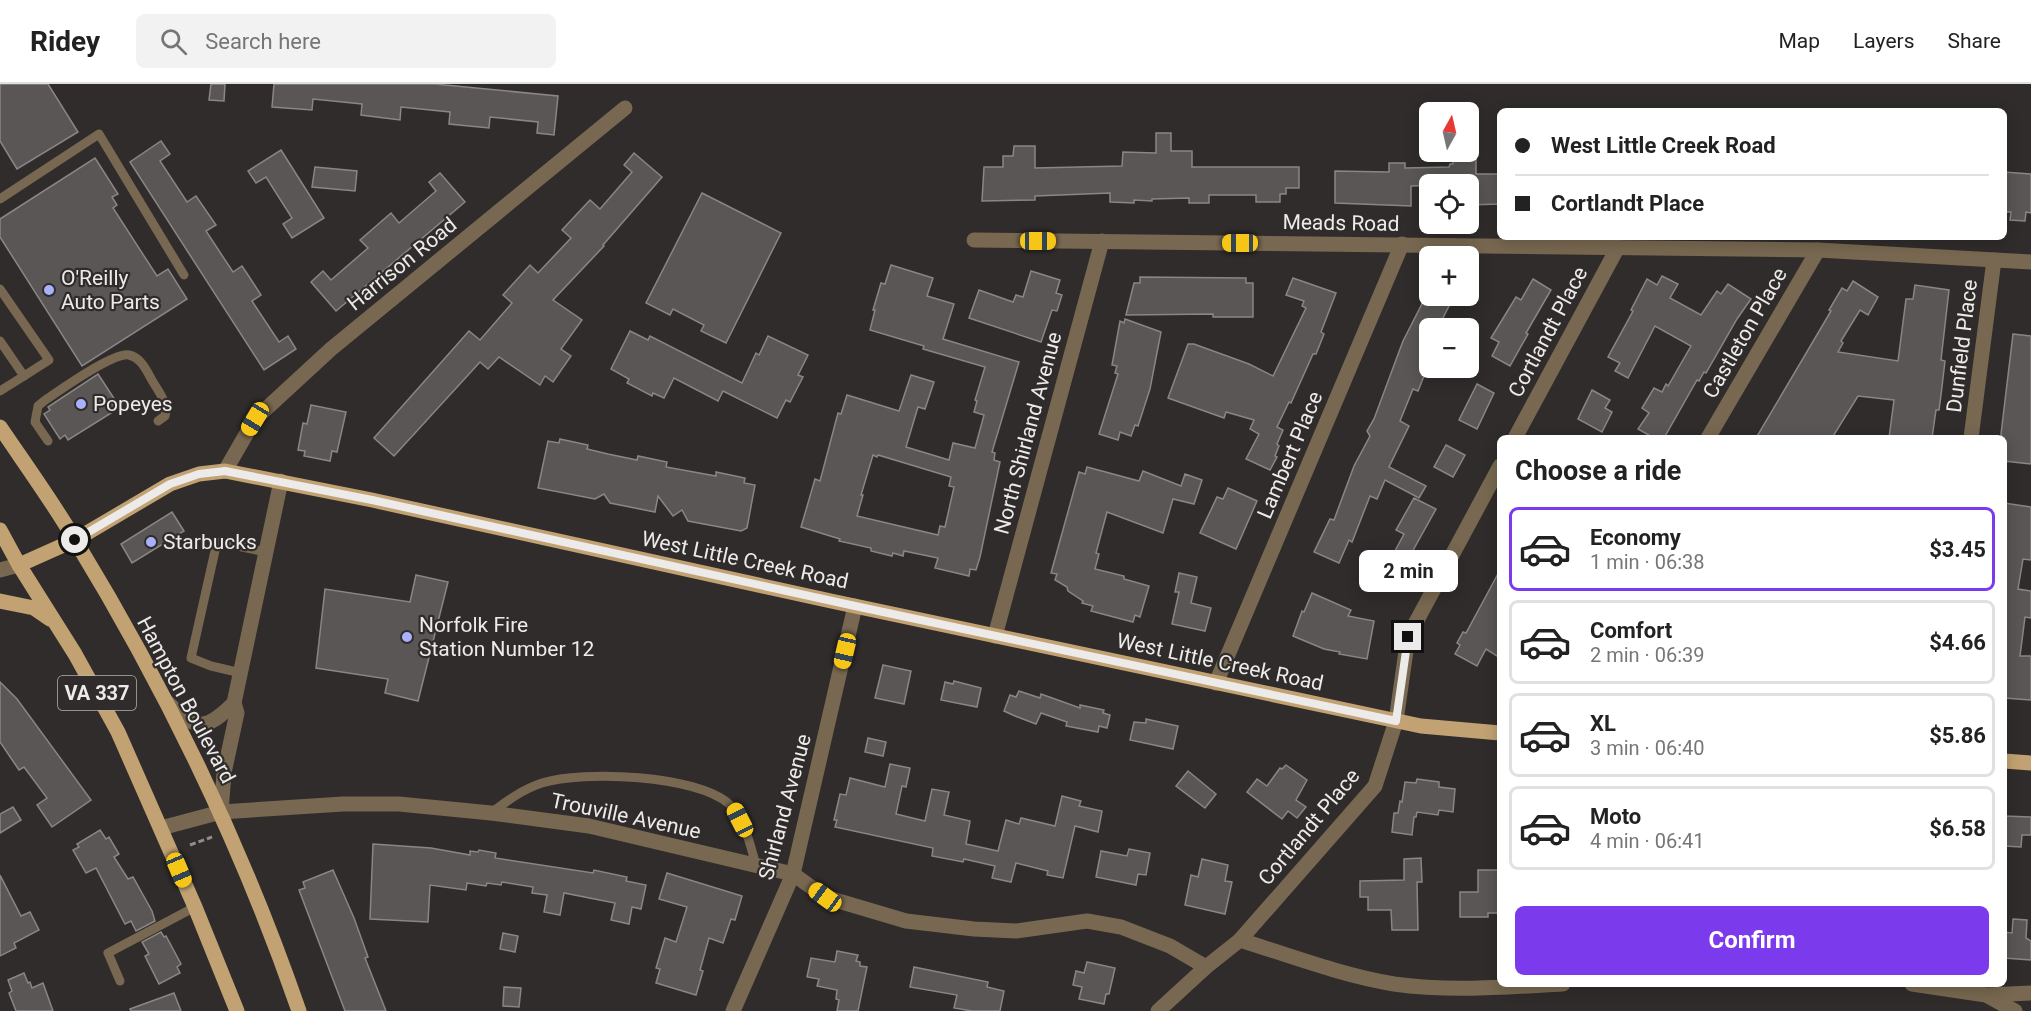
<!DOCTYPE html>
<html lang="en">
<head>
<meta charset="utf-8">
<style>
	body { margin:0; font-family:Roboto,sans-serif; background:#f2f2f2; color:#222; height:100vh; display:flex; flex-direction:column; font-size:22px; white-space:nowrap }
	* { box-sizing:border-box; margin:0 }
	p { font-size:20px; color:#767676 }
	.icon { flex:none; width:33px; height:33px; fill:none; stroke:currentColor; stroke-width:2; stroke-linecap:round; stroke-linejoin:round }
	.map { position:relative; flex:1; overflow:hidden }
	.panel { position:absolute; left:1497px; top:351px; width:510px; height:552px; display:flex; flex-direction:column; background:#fff; border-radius:9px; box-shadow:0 3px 15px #0003 }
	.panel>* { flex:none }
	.top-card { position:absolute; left:1497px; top:24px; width:510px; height:132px; border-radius:9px; box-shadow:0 3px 15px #0003; display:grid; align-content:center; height:132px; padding:0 18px; background:#fff }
	.needle { width:39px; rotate:8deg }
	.controls { position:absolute; left:1419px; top:18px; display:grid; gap:12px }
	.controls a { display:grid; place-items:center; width:60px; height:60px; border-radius:9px; background:#fff; box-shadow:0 3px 15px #0003; font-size:30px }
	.end { position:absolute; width:27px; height:27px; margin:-14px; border:8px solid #edebea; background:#111; box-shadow:0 0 0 3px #111 }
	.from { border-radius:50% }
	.bubble { position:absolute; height:42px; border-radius:9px; background:#fff; box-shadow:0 3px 15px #0003; font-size:20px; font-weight:700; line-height:42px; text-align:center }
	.car { position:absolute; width:18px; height:36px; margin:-18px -9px; border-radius:8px; box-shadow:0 0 4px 2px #0007; background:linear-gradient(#f5c518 24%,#345 0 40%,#f5c518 0 76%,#345 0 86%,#f5c518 0) }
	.top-card b { display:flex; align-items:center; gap:21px; height:57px; font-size:22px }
	.top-card b+b { border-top:2px solid #e0e0e0 }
	.top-card i { width:15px; height:15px; background:#222 }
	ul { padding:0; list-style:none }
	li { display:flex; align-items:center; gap:18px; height:84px; margin:0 12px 9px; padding:0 6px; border:3px solid #e0e0e0; border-radius:9px }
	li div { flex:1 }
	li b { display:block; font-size:22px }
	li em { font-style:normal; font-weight:700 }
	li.selected { border-color:#7c3aed }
	li>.icon { width:54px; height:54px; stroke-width:1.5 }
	h2 { padding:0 18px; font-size:27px; line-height:72px }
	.button { display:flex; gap:12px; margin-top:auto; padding:12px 18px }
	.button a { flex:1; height:69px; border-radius:9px; background:#7c3aed; color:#fff; font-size:24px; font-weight:700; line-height:69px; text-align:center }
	header { display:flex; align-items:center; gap:36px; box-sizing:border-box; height:84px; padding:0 30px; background:#fff; border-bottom:2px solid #e0e0e0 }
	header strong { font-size:28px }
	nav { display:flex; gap:33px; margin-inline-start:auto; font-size:21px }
	.search { width:420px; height:54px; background:#f2f2f2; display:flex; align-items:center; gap:15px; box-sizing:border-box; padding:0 21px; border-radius:9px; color:#767676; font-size:22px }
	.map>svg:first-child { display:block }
</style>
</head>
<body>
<header>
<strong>Ridey</strong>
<div class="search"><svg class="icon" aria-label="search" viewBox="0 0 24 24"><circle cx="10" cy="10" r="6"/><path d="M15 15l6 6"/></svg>Search here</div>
<nav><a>Map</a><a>Layers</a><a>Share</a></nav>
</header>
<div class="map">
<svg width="2031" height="927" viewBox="0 0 2031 927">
	<rect width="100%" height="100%" fill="#2f2c2b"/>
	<g fill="#5a5656" stroke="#898685" stroke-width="1.5" fill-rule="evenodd">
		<path d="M0,0h48l30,48 -61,37 -17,-28z"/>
		<path d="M211,0h14l-1,17 -15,-1z"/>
		<path d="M274,0h161l123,12 -4,39 -17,-2 1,-11 -48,-5 -1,11 -40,-4 1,-12 -49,-5 -1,13 -39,-5 1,-11 -49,-5 -1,11 -40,-3z"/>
		<path d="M1156,49h15v18h21v16h107v21h-13v6h-6v8h-24v-7h-47v8h-20v-5l-37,1v2l-18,-1v3l-24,-1v-9l-75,3v4l-53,1 2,-34h19v-11h10l1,-10h21v22l87,-2 1,-14 33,1z"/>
		<path d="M161,57l9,13 -10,7 27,41 9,-6 20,29 -10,6 27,41 9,-6 8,12 11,17 -9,6 27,41 9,-6 8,13 -32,21 -134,-208z"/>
		<path d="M281,66l43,68 -32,20 -9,-14 9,-6 -26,-41 -10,6 -8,-12z"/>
		<path d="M634,69l28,24 -59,68 1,1 -51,54 29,20 -21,29 10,7 -18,26 -8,-6 -5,9 -41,-28 -11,12 -8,-7 -86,94 -20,-18 95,-107 11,9 32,-37 -9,-8 27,-30 8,8 33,-35 -9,-8 28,-30 10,9 32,-37 -8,-7z"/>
		<path d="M1453,71h23v19h24v30l-32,1v-21l-57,2v20l-76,-3v-32l54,1v-9h16v5l44,-1 1,-3h3z"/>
		<path d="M95,74l23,36 -6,3 5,8 -4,3 44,68 11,-7 19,30 -105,67 -82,-129v-18z"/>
		<path d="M315,83l42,4 -2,20 -43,-4z"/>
		<path d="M2004,88l27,2v39l-5,-1 -1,9 -15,-1 1,-8h-7z"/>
		<path d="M440,89l25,29 -129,109 -25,-29 12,-11 8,9 37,-32 -8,-8 31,-27 8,10 37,-32 -7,-9z"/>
		<path d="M702,109l79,40 -55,110 -25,-12 3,-6 -31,-16 -3,6 -24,-12z"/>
		<path d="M891,181l42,13 -6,18 27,8 -11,35 76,23 -27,90 3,1 -1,7 6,2 -20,95 -4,13 -6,-1 -1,7 -34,-8 3,-10 -34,-7 -1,5 -10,-3 -1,3 -21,-5v-3l-32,-7 1,-2 -39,-12 14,-48 5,2 18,-68 3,1 6,-19 52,16 12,-36 23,7 -9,27 -7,-2 -12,40 43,13 4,-17 22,5 9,-33 -10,-3 3,-11 -2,-1 10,-33 -62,-18 1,-3 -54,-16 5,-20h-2l8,-27 4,1zM873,371l4,2 1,-2 73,22 -2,9 5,1 -9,40 -5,-1 -2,9 -81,-19 6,-21h-2z"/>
		<path d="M1031,187l29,9 -4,13 6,2 -5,16 -5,-1 -11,32 -72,-24 10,-28 34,12 3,-7 7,2z"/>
		<path d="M1662,192l16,8 -8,14 31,17 16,-24 4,3 7,-10 23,15 -14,20 -31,54 -2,-1 -5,9 -2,-1 -33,58h-10l-16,-9 11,-16 -7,-5 12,-20 8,4 4,-8 2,2 23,-40 -36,-20 -27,52 -13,-7 5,-8 -12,-6 25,-46 -2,-1 16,-31 10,6z"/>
		<path d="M1140,193l106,1v5h7v34h-40v-3l-87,1 8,-32h6z"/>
		<path d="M1293,194l43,15 -15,39 3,2 -8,20h-3l-22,49 -2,-1 -12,25 6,3 -6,14 2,2 -4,10 2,1 -7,13 -24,-11 13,-25 -9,-5 4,-9 -28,-8 -2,6 -56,-20 20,-54h6l55,20 24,12 33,-68 -4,-2 2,-5 -18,-6z"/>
		<path d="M1533,195l18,11 -25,43 2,1 -18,32 -18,-10 7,-14 -8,-4 25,-41 5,3z"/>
		<path d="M1853,197l25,16 -10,18 -8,-5 -19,31 2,2 -5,9 60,9 8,-62h7l2,-14 34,5 -8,70 4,1 -4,34 -2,15h-3l-4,28h-43l5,-38 -36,-4 -26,42h-76l75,-127 -2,-1 13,-22 5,3z"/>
		<path d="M1426,212h28l-16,32h-8v33l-12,30 -5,-2 -13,32 9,5 -20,41 37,19 -7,12 -34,-18 -8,19 -7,-3 -18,46 -3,-2 -10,23 -25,-11 16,-33 4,1 20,-54 16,-30 -3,-5 7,-12 29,-78z"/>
		<path d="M1125,235l36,13 -11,57 -12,37 -3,-1 -4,11 -11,-4 -2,8 -19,-6 19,-60 -3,-1 2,-7 -5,-1 8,-44 4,2z"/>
		<path d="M630,247l18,9 2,-4 92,47 14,-30 3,2 9,-19 40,19 -10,20 5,2 -13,25 -4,-2 -9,18 -54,-27 -5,10 -44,-23 -10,20 -11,-5 -1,3 -25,-13 2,-4 -18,-10z"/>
		<path d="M2013,250l18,2v128l-27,-3v-23h-2l-1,-4z"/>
		<path d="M98,290l17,26 -4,2 5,8 -48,30 -3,-5 -5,4 -16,-25 6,-4 -2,-3z"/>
		<path d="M1477,300l17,9 -17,36 -18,-9z"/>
		<path d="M1592,306l18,10 -5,8 7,4 -10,20 -24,-13z"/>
		<path d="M311,321l35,7 -9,40 -5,-1 -2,10 -26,-5 1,-5 -7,-1 5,-27 4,1z"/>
		<path d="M560,355l28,6 -1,4 21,5 29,6 1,-4 29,6 -1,5 50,9v-4l29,6 -1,5 11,2 -8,43 -6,3 -53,-10 -6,-11 -9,6 -15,-20 -3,16 -45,-9 -6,-9 -9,5 -57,-11 10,-47 11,2z"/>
		<path d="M1446,361l19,10 -12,22 -19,-10z"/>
		<path d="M1087,383l52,14 4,-10 38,15 4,-12 17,6 -8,24 -21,-5 -10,34 -56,-21 -11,41 3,1 -4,15 29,7v3l25,7 -9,31 -5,-2 -2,7 -42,-11 2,-5 -11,-3 1,-2 -15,-10 -1,-4 -12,-7 2,-6 -6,-1 28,-101 6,2z"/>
		<path d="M1228,404l29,13 -21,48 -36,-16 17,-36 6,2z"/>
		<path d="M1414,414l22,11 -30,54 -3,6 2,1 -12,21 -19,-10 11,-22 4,3 15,-28 -8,-4z"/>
		<path d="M2004,419l27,4v53l-8,-1 -5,30 13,2v27l-6,-1 -5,39h11v44l-27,-2z"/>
		<path d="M172,428l12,19 -52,32 -11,-19z"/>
		<path d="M1500,486v88l-14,-9 -9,17 -22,-12 5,-9 -3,-2 6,-11 3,1z"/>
		<path d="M1179,489l18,4 -6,26 20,5 -6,23 -33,-7 7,-32h-4z"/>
		<path d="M416,491l32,7 -30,119 -33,-8 3,-14 -72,-11 9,-79 85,13z"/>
		<path d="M1312,509l39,17 -3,6 26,5 -7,38 -28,-5 1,-2 -16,-3 -31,-13 9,-25 2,1z"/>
		<path d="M883,581l28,6 -7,33 -29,-6z"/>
		<path d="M954,597l27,7 -4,19 -36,-7 4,-18 8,2z"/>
		<path d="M0,598l17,17 74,101 -39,27 -15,-22 10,-7 -23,-31 -5,3 -19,-28z"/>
		<path d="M1019,607l21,7 1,-4 39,14v-3l24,5 -1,3 7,2 -3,13 -8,-2 -1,6 -32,-6 1,-4 -26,-9 -5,11 -21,-8 -11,-5 6,-16 6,2z"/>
		<path d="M1146,635l32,7 -5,23 -43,-9 4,-18 12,1z"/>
		<path d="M868,654l18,4 -3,14 -18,-4z"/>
		<path d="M890,680l20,4 -4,19 -4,-1 -6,28 29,7 7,-32 17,3 -5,23 26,6 -4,23 32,7 8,-31 13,4 2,-6 34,8 7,-30 19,5 -2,5 23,5 -4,21 -23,-6 -12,52 -16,-3 1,-4 -32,-8 -5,19 -19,-4 3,-12 -31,-7 -1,3 -31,-6 1,-8 -98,-21 2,-7h-3l6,-26 6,1 4,-17 35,9z"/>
		<path d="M1286,681l21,15 -11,20 10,7 -9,11 -9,-7 -6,8 -35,-27 10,-13 10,7 13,-18 2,1z"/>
		<path d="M1188,687l28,23 -11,14 -29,-22z"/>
		<path d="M1417,695l22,3v5l16,2 -2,23 -14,-2 -1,5 -21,-3 -1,5h-2l-2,18 -20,-3 2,-19h4l2,-12 2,1 3,-20 11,1z"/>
		<path d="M13,723l8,13 -21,13v-19z"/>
		<path d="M2004,732l27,1v18h-9l-1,12 -17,-1z"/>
		<path d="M100,746l6,9 3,-2 10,17 -5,3 14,22 5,-2 19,34 3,10 -19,10 -5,-10 -6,3 -29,-56 -10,5 -13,-23 6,-3 -2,-3z"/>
		<path d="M373,760l58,4 39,7v-4l8,1 1,-2 17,3 -1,5 98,15 1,-3 33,7 -1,4 20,4 -5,24 -9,-2 -3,17 -18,-4 4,-17 -51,-10 -4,22 -16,-3 3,-17 -15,-2 1,-6 -31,-5 -1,3 -14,-2 -1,3 -19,-3 -1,7 -36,-5 -2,37 -58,-3z"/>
		<path d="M1129,765l21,4 -4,22 -8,-1 -2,11 -40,-8 5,-26 26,5z"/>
		<path d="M1421,774l1,24h-5l1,48h-26l-1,-20h-23v-13h-8v-16l44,-1v-21z"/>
		<path d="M1202,775l26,6 -3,16 7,1 -7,32 -40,-9 6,-30 7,2z"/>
		<path d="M333,786l21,48 14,39 -3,1 21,53h-41l-46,-121 6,-2 -2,-6z"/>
		<path d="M1478,786h20v43h-10v4h-28v-25h18z"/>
		<path d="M667,789l75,23 -7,24 -4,-1 -8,24 -14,-5 -9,32 3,1 -7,24 -40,-12 4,-14 -4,-1 9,-30 11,4 11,-35 -28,-8z"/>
		<path d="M0,791l21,41 9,-4 9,18 -25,13 2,5 -16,8z"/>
		<path d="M2013,835l14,1 -1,18 5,3v19l-27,-2v-26l8,1z"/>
		<path d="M161,848l3,5 2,-1 15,28 -4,3 3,6 -21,11 -14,-28 4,-2 -7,-12z"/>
		<path d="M503,849l15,3 -3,16 -15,-3z"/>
		<path d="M837,867l21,4 -2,6 4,1v4l7,1 -9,44h-21l2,-11 -3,-1 1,-9 -20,-4 2,-7 -12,-2 4,-19 24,4z"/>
		<path d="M1087,878l28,6 -6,26h-3l-2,10 -25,-5 3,-12 -9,-2 3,-14 8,2z"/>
		<path d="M914,883l74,15 -1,5 17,4 -4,20h-28l-18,-3 3,-13 -47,-8z"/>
		<path d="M24,889l4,10 2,-1 2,6 11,-5 10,28h-37l-7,-18 3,-2 -4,-11z"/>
		<path d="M504,903l17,1 -2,19 -16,-1z"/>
		<path d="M174,909l7,18h-50l-1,-2z"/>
	</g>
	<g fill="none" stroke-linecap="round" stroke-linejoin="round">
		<path stroke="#908d8c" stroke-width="3" stroke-dasharray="6 3" stroke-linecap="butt" d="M190,761l22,-8"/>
		<g stroke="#786851" stroke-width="9">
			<path d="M0,115l99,-65 85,141"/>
			<path d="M0,205l49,71 -25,16 -24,-35"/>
			<path d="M0,307l24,-15"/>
			<path d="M48,357l-13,-19 3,-16 6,-5c15,-10 69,-49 85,-46 13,3 18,17 24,27 6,10 16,23 12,34l-7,5"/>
			<path d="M241,589l-30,-7 -20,-8 26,-116 49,10"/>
			<path d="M491,729c16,-12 32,-24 51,-30 41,-13 155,-8 187,21 15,14 22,42 27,62"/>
			<path d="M120,897l-12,-28 87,-46"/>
		</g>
		<g stroke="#786851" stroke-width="15">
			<path d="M974,156l844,10 213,12"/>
			<path d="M1515,354l103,-191"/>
			<path d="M1708,354l110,-188"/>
			<path d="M1971,354l23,-178"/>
			<path d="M225,387l30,-52 76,-70 294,-241"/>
			<path d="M0,486l19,-5"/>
			<path d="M995,552l107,-395"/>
			<path d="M1216,599l186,-439"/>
			<path d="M168,619c28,28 38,28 66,0"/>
			<path d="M221,728l3,-39 13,-60 -3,-10 47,-222"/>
			<path d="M161,744l60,-16 122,-8h56l92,9 98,13 204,48 32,23 81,24 68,8 42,2 71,-10 34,6 49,19 36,21"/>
			<path d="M1240,856c51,16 101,35 154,44 56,8 113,3 169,0"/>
			<path d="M1912,900l74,11 45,-2"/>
			<path d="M1986,911l29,16"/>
			<path d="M733,927l60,-137 62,-268"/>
			<path d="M1158,927l48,-44 34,-27 135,-154 21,-65 12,-84 92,-171"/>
		</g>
		<g stroke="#c2a272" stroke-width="15">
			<path d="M0,343c25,37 52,74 75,113 91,149 167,306 224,471"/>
			<path d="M0,446l19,35 56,89 43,78 77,175 42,104"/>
			<path d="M19,481l56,-25 95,-56 29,-10 26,-3 147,29 459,101 590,125 79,7"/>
			<path d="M0,517l34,7 16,11"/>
			<path d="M2004,677l27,2"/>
		</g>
	</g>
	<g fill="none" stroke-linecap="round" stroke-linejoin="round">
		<path stroke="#edebea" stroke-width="8" d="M75,456l95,-56 29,-10 26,-3 147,29 483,106 541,115 12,-84"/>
	</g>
	<g fill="#a9b0fc" stroke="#2f2c2b" stroke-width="2">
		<circle cx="49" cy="206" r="6"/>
		<circle cx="81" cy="320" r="6"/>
		<circle cx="151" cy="458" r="6"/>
		<circle cx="407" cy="553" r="6"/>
	</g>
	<g text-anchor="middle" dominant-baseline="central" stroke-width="4.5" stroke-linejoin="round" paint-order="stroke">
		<rect fill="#2f2c2b" stroke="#b4b2b1" stroke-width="1.5" x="58" y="592" width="78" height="34" rx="4.5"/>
		<g font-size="20" font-weight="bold" fill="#edebea">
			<text x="97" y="609">VA 337</text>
		</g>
		<g font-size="21" fill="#edebea" stroke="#2f2c2b">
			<text transform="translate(1341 139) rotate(1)">Meads Road</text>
			<text transform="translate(402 180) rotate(-39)">Harrison Road</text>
			<text transform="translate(1548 248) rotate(-62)">Cortlandt Place</text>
			<text transform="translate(1745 249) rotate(-60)">Castleton Place</text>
			<text transform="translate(1962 262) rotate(-83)">Dunfield Place</text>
			<text transform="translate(1028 349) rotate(-75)">North Shirland Avenue</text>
			<text transform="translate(1290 371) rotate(-67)">Lambert Place</text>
			<text transform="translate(745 476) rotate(12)">West Little Creek Road</text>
			<text transform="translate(1220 578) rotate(12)">West Little Creek Road</text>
			<text transform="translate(186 616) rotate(62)">Hampton Boulevard</text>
			<text transform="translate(785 723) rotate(-75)">Shirland Avenue</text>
			<text transform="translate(626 732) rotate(12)">Trouville Avenue</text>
			<text transform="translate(1309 743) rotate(-50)">Cortlandt Place</text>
		</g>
		<g font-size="21" fill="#edebea" stroke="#2f2c2b" text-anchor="start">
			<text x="61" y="194">O'Reilly<tspan x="61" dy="24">Auto Parts</tspan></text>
			<text x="93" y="320">Popeyes</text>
			<text x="163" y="458">Starbucks</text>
			<text x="419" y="541">Norfolk Fire<tspan x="419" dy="24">Station Number 12</tspan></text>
		</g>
	</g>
</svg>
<div class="controls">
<a><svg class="needle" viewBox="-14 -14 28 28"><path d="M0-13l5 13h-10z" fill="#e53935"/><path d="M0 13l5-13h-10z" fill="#767676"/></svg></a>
<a><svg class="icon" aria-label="locate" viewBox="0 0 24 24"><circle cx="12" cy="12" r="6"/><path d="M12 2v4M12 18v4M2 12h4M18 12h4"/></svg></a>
<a>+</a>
<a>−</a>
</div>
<i class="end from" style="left:75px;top:456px"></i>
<i class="end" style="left:1408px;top:553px"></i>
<div class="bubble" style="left:1359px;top:466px;width:99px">2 min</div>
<i class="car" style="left:1038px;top:157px;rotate:90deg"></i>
<i class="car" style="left:1240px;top:159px;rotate:270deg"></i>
<i class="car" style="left:255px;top:335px;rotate:211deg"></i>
<i class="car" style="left:845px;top:567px;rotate:193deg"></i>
<i class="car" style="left:740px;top:736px;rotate:333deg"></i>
<i class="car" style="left:179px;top:786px;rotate:157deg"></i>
<i class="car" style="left:825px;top:813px;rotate:306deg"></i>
<div class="top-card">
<b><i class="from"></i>West Little Creek Road</b>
<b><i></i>Cortlandt Place</b>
</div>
<section class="panel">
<h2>Choose a ride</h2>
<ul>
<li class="selected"><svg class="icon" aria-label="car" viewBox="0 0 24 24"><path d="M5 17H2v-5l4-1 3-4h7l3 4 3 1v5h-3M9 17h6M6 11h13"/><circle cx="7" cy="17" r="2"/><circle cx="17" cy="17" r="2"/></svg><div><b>Economy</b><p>1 min · 06:38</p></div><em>$3.45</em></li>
<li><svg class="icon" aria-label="car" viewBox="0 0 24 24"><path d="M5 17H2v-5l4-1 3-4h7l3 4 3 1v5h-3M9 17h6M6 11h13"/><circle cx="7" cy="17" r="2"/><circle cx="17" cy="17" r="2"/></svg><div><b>Comfort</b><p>2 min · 06:39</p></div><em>$4.66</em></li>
<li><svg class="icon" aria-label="car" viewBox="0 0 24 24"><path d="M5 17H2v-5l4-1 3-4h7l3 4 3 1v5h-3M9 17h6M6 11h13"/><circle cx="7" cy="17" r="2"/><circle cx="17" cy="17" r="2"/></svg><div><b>XL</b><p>3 min · 06:40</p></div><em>$5.86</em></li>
<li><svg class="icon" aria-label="car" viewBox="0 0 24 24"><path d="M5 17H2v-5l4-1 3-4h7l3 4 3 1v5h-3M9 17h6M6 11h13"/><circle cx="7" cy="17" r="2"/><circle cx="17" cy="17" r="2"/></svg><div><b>Moto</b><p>4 min · 06:41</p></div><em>$6.58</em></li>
</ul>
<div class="button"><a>Confirm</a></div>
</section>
</div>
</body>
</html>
